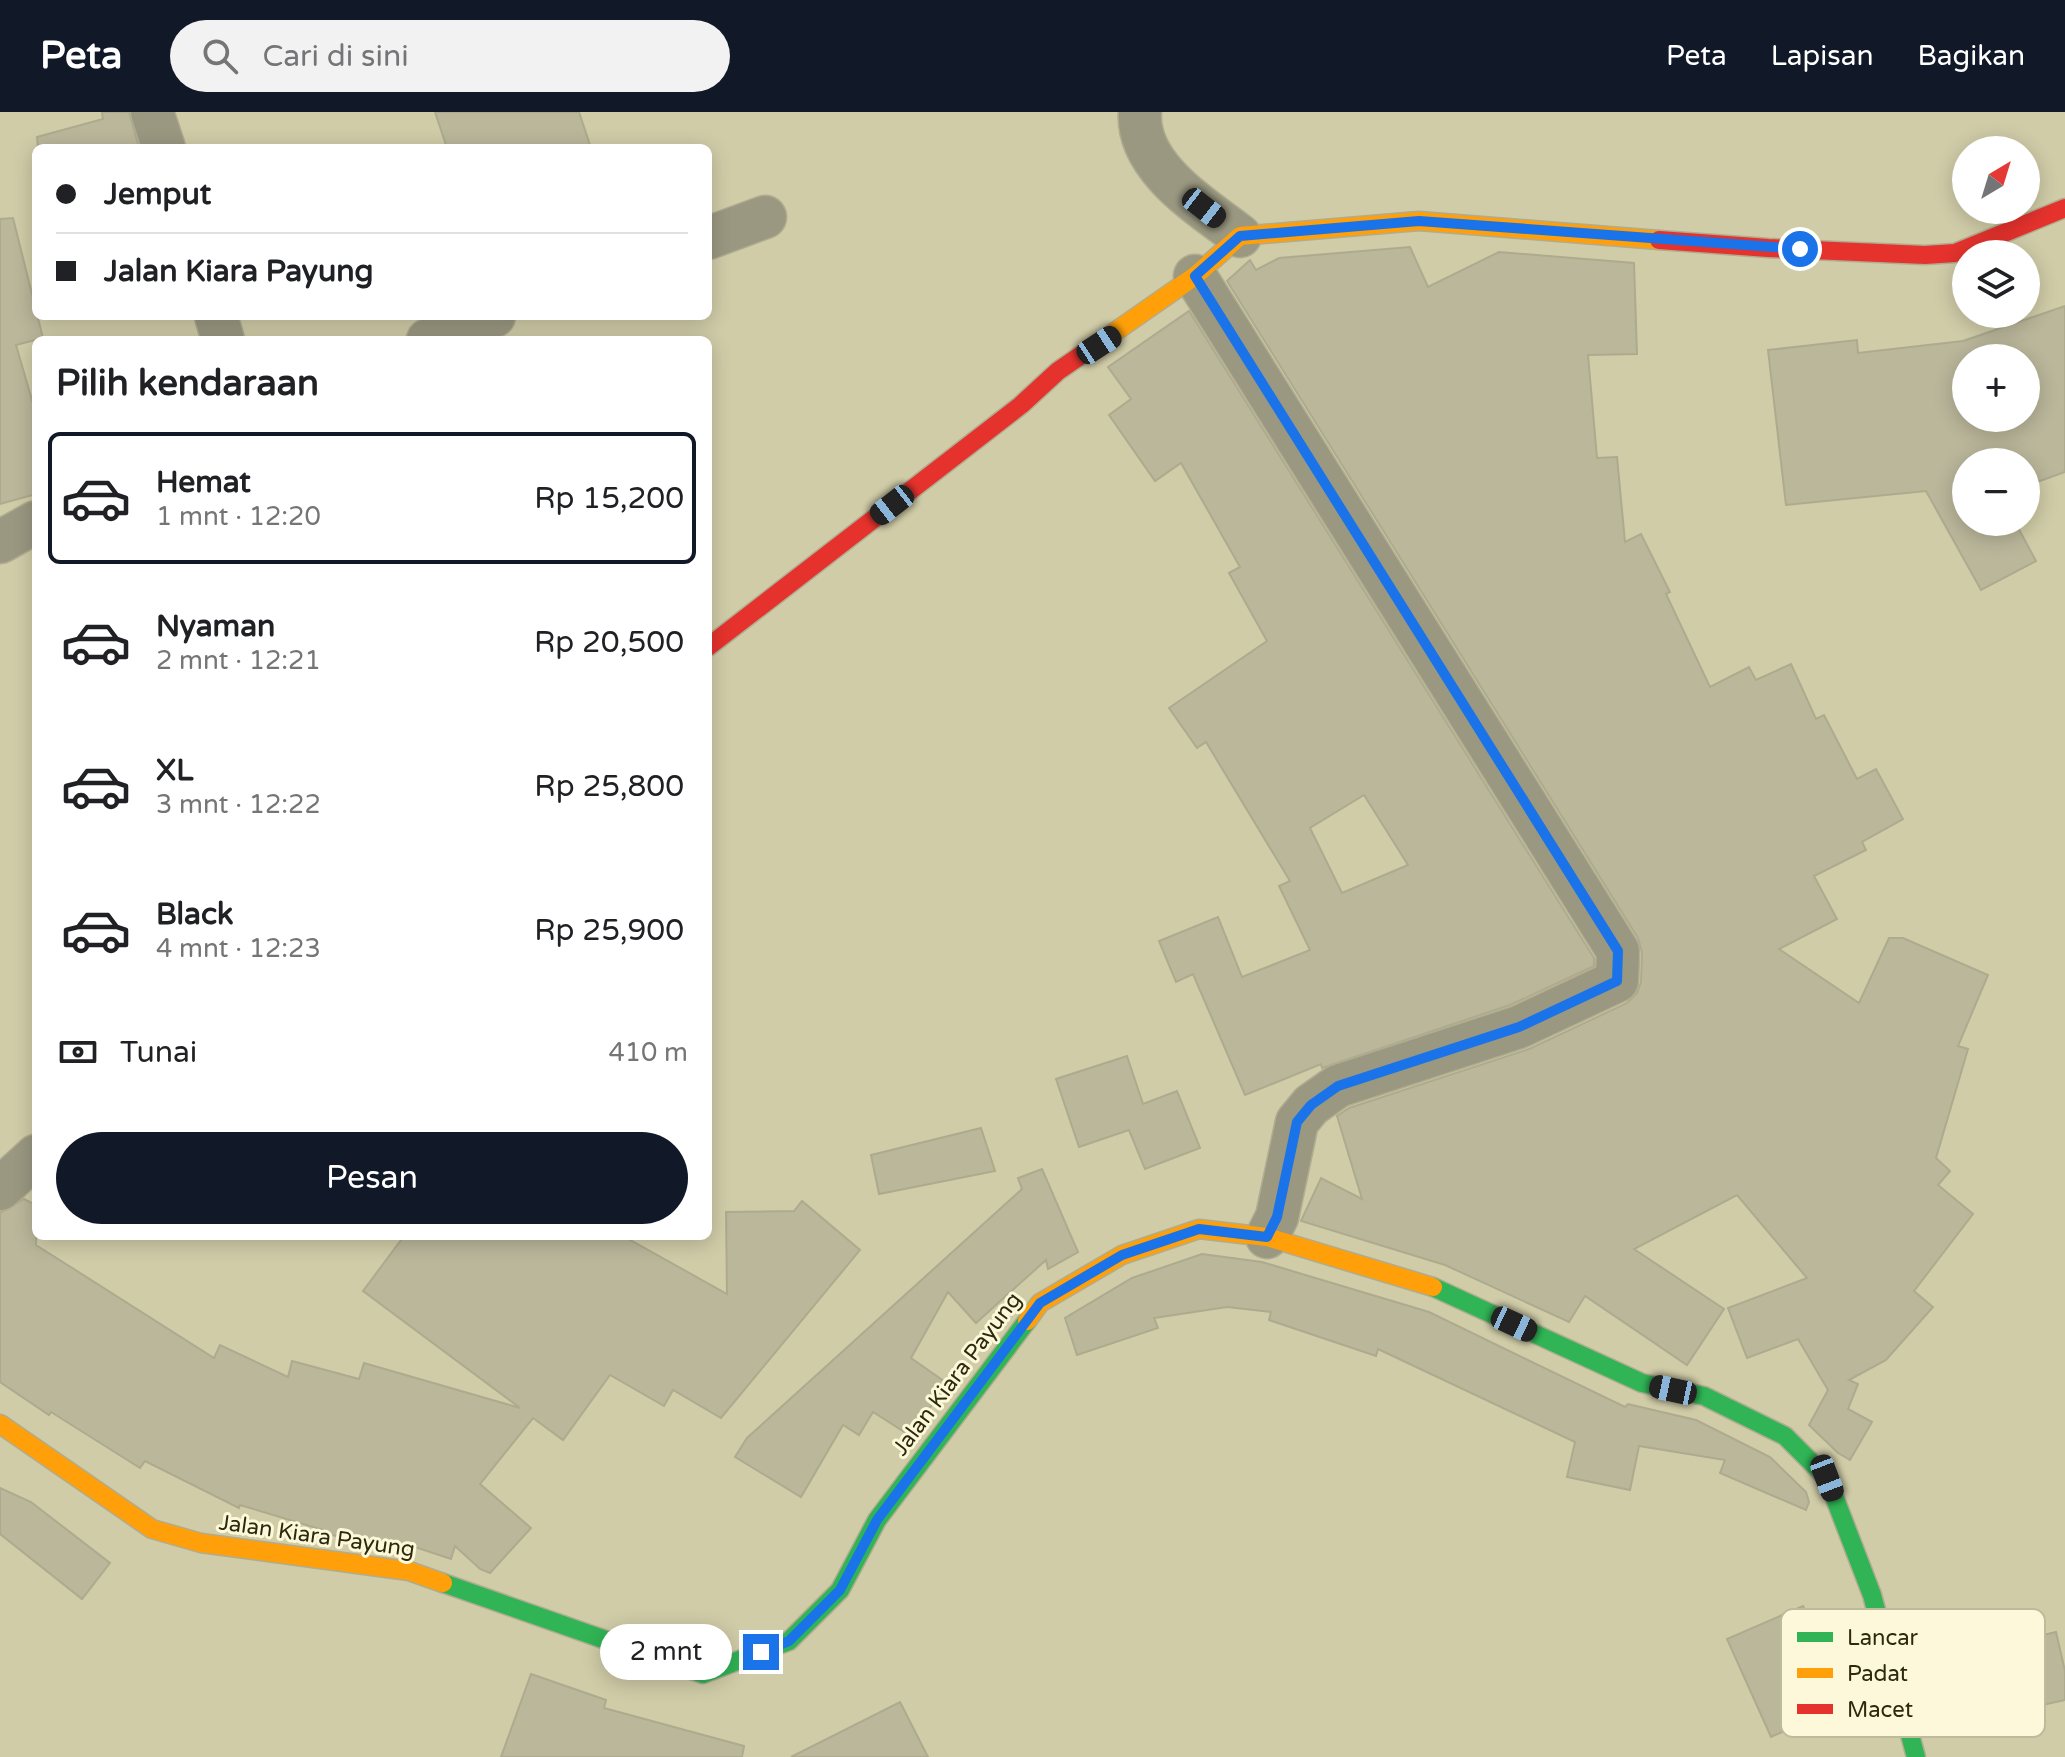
<!DOCTYPE html>
<html lang="id">
<head>
<meta charset="utf-8">
<style>
	body { margin:0; font-family:"Varela Round",sans-serif; background:#f2f2f2; color:#202124; height:100vh; display:flex; flex-direction:column; font-size:30px; white-space:nowrap }
	* { box-sizing:border-box; margin:0 }
	p { font-size:26px; color:#757577 }
	.icon { flex:none; width:44px; height:44px; fill:none; stroke:currentColor; stroke-width:2; stroke-linecap:round; stroke-linejoin:round }
	.map { position:relative; flex:1; overflow:hidden }
	.side { position:absolute; left:32px; top:224px; width:680px; height:904px; display:flex; flex-direction:column; background:#fff; border-radius:12px; box-shadow:0 4px 20px #0003 }
	.side>* { flex:none }
	.guide { position:absolute; left:32px; top:32px; width:680px; height:176px; border-radius:12px; box-shadow:0 4px 20px #0003; display:grid; align-content:center; height:176px; padding:0 24px; background:#fff }
	.needle { width:52px; rotate:38deg }
	.tools { position:absolute; left:1952px; top:24px; display:grid; gap:16px }
	.tools a { display:grid; place-items:center; width:88px; height:88px; border-radius:50%; background:#fff; box-shadow:0 4px 20px #0003; font-size:40px }
	.end { position:absolute; width:36px; height:36px; margin:-18px; border:10px solid #1a73e8; background:#fff; box-shadow:0 0 0 4px #fff }
	.from { border-radius:50% }
	.bubble { position:absolute; height:56px; border-radius:28px; background:#fff; box-shadow:0 4px 20px #0003; font-size:26px; font-weight:600; line-height:56px; text-align:center }
	.car { position:absolute; width:24px; height:48px; margin:-24px -12px; border-radius:10px; box-shadow:0 0 6px 2px #0007; background:linear-gradient(#222 24%,#8ab4d8 0 40%,#222 0 76%,#8ab4d8 0 86%,#222 0) }
	.guide b { display:flex; align-items:center; gap:28px; height:76px; font-size:30px }
	.guide b+b { border-top:2px solid #e0e0e0 }
	.guide i { width:20px; height:20px; background:#202124 }
	ul { padding:0; list-style:none }
	li { display:flex; align-items:center; gap:24px; height:132px; margin:0 16px 12px; padding:0 8px; border:4px solid transparent; border-radius:12px }
	li div { flex:1 }
	li b { display:block; font-size:30px }
	li em { font-style:normal; font-weight:600 }
	li.active { border-color:#111827 }
	li>.icon { width:72px; height:72px; stroke-width:1.5 }
	h2 { padding:0 24px; font-size:36px; line-height:96px }
	.pay { display:flex; align-items:center; gap:20px; height:88px; padding:0 24px; font-size:30px }
	.pay p { margin-inline-start:auto }
	.action { display:flex; gap:16px; margin-top:auto; padding:16px 24px }
	.action a { flex:1; height:92px; border-radius:48px; background:#111827; color:#fff; font-size:32px; font-weight:600; line-height:92px; text-align:center }
	header { display:flex; align-items:center; gap:48px; box-sizing:border-box; height:112px; padding:0 40px; background:#111827; color:#fff }
	header strong { font-size:38px }
	nav { display:flex; gap:44px; margin-inline-start:auto; font-size:28px }
	.search { width:560px; height:72px; background:#f2f2f2; display:flex; align-items:center; gap:20px; box-sizing:border-box; padding:0 28px; border-radius:44px; color:#757577; font-size:30px }
	.map>svg:first-child { display:block }
</style>
</head>
<body>
<header>
<strong>Peta</strong>
<div class="search"><svg class="icon" aria-label="search" viewBox="0 0 24 24"><circle cx="10" cy="10" r="6"/><path d="M15 15l6 6"/></svg>Cari di sini</div>
<nav><a>Peta</a><a>Lapisan</a><a>Bagikan</a></nav>
</header>
<div class="map">
<svg width="2065" height="1645" viewBox="0 0 2065 1645">
	<rect width="100%" height="100%" fill="#d0cca8"/>
	<g fill="#bab79b" stroke="#adaa8e" stroke-width="2" fill-rule="evenodd">
		<path d="M102,0h27l10,36h-101l-1,-11 66,-18z"/>
		<path d="M435,0h144l12,36h-144z"/>
		<path d="M13,106l30,120 -27,7 20,69v80l-36,10v-285z"/>
		<path d="M1410,135l18,40 71,-35 135,11 3,91 -49,1 9,103 20,-1 8,85 16,-8 29,58 -4,2 44,93 39,-20 7,13 35,-16 25,55 8,-4 33,64 19,-10 27,50 -41,23 4,8 -52,26 23,43 -58,30 80,54 30,-65h14l85,37 -30,71 10,3 -32,109 14,13 -12,14 35,29 -59,77 19,16 -47,53 -37,20 9,4 -10,25 24,13 -22,38 -12,-7 -29,-28 19,-35 -30,-51 -51,19 -19,-50 79,-30 -70,-83 -103,54 90,60 -37,56 -102,-69 -16,26 -124,-57 -144,-44 20,-43 41,21 -25,-83 12,-8 180,-59 98,-46 10,-10 4,-11 1,-30 -4,-14 -411,-657 23,-21 6,10 23,-12z"/>
		<path d="M2065,194v166l-39,14v-24h-60v60h49l21,39 -55,29 -55,-99 -140,14 -18,-155 89,-10 1,13 105,-12zM1966,246h60v60h-60z"/>
		<path d="M1189,199l405,647v8l-84,39 -188,63 -1,-4 -76,31 -52,-121 -17,8 -17,-41 59,-24 24,60 68,-27 -31,-64 11,-5 -84,-139 -9,6 -28,-40 98,-67 -38,-68 11,-6 -59,-104 -26,18 -46,-66 22,-16 -23,-32zM1364,683l44,70 -66,28 -32,-65z"/>
		<path d="M1127,944l16,48 34,-13 23,57 -55,21 -16,-39 -50,17 -23,-68z"/>
		<path d="M981,1016l14,43 -116,23 -8,-39z"/>
		<path d="M1042,1057l36,83 -30,17 -2,-9 -70,63 -28,-31 -37,66 37,26 -39,51 -36,-23 -14,23 -16,-10 -42,72 -66,-40 12,-19 275,-249 -4,-11z"/>
		<path d="M24,1087l12,6v40l178,113 6,-13 68,32 4,-16 67,18 5,-16 156,45 -157,-117 41,-55h219l104,58 -1,-82 68,-1 8,-10 58,49 -139,168 -48,-28 -9,16 -54,-31 -47,65 -30,-22 -53,66 51,44 -41,45 -10,-4 -25,-23 -4,13 -39,-13 -90,-12 1,-4 -83,-25 -1,3 -94,-47 -5,7 -89,-56 -2,3 -49,-33v-169z"/>
		<path d="M1202,1142l60,8 167,50 196,95 3,-3 68,16 74,37 36,35 3,10 -3,8 -86,-37 5,-13 -86,-14 -9,44 -63,-13 8,-35 -197,-93 -2,7 -107,-36 2,-8 -44,-5 -73,11 4,10 -81,27 -12,-37 67,-40z"/>
		<path d="M0,1376l31,14 79,61 -28,36 -82,-65z"/>
		<path d="M1803,1494l44,97 -76,34 -44,-98z"/>
		<path d="M2056,1520l9,39v29l-90,20 -16,-65z"/>
		<path d="M531,1562l75,26 -2,8 140,38 -2,11h-241z"/>
		<path d="M900,1590l28,55h-137z"/>
	</g>
	<g fill="none" stroke-linecap="round" stroke-linejoin="round">
		<defs>
			<g id="street">
				<path d="M152,0l12,36"/>
				<path d="M1140,0c-4,55 61,94 100,124"/>
				<path d="M708,126l57,-21"/>
				<path d="M1195,164l423,675 -1,30 -98,46 -181,59 -27,19 -14,17 -20,95 -10,20"/>
				<path d="M216,204l7,24"/>
				<path d="M428,228l66,-24"/>
				<path d="M0,430l36,-20"/>
				<path d="M0,1077l36,-33"/>
			</g>
			<g id="fast">
				<path d="M1433,1175l209,96 62,13 81,40 42,42 45,117 44,162"/>
				<path d="M443,1471l260,91 86,-33 51,-51 37,-70 150,-199"/>
			</g>
			<g id="slow">
				<path d="M1106,226l89,-62 45,-40 179,-15 240,19"/>
				<path d="M1027,1209l13,-18 82,-48 77,-26 68,8 166,50"/>
				<path d="M0,1312l152,105 49,14 208,28 34,12"/>
			</g>
			<g id="jam">
				<path d="M1659,128l109,8 157,7 30,-2 110,-45"/>
				<path d="M708,535l313,-242 37,-34 48,-33"/>
			</g>
		</defs>
		<use href="#street" stroke="#afac90" stroke-width="45"/>
		<use href="#fast" stroke="#afac90" stroke-width="21"/>
		<use href="#slow" stroke="#afac90" stroke-width="21"/>
		<use href="#jam" stroke="#afac90" stroke-width="21"/>
		<use href="#street" stroke="#9a9881" stroke-width="42"/>
		<use href="#fast" stroke="#30b455" stroke-width="18"/>
		<use href="#slow" stroke="#ff9f0a" stroke-width="18"/>
		<use href="#jam" stroke="#e5322d" stroke-width="18"/>
	</g>
	<g fill="none" stroke-linecap="round" stroke-linejoin="round">
		<path stroke="#1a73e8" stroke-width="10" d="M761,1540l28,-11 51,-51 37,-70 163,-217 82,-48 77,-26 68,8 10,-20 20,-95 14,-17 27,-19 181,-59 98,-46 1,-30 -423,-675 45,-40 179,-15 381,28"/>
	</g>
	<g text-anchor="middle" dominant-baseline="central" stroke-width="6" stroke-linejoin="round" paint-order="stroke">
		<g font-size="22" fill="#2c290f" stroke="#fcf8d9">
			<text transform="translate(957 1262) rotate(-53)">Jalan Kiara Payung</text>
			<text transform="translate(317 1424) rotate(8)">Jalan Kiara Payung</text>
		</g>
	</g>
	<rect x="1781" y="1497" width="264" height="128" rx="12" fill="#fcf8d9" stroke="#beba9c" stroke-width="2"/>
	<rect x="1797" y="1520" width="36" height="10" fill="#30b455"/>
	<rect x="1797" y="1556" width="36" height="10" fill="#ff9f0a"/>
	<rect x="1797" y="1592" width="36" height="10" fill="#e5322d"/>
	<g font-size="22" fill="#2c290f">
		<text x="1847" y="1533">Lancar</text>
		<text x="1847" y="1569">Padat</text>
		<text x="1847" y="1605">Macet</text>
	</g>
</svg>
<div class="tools">
<a><svg class="needle" viewBox="-14 -14 28 28"><path d="M0-13l5 13h-10z" fill="#e53935"/><path d="M0 13l5-13h-10z" fill="#757577"/></svg></a>
<a><svg class="icon" aria-label="layers" viewBox="0 0 24 24"><path d="M12 4l9 5-9 5-9-5zM3 14l9 5 9-5"/></svg></a>
<a>+</a>
<a>−</a>
</div>
<i class="end from" style="left:1800px;top:137px"></i>
<i class="end" style="left:761px;top:1540px"></i>
<div class="bubble" style="left:600px;top:1512px;width:132px">2 mnt</div>
<i class="car" style="left:1204px;top:96px;rotate:128deg"></i>
<i class="car" style="left:1099px;top:233px;rotate:57deg"></i>
<i class="car" style="left:892px;top:393px;rotate:232deg"></i>
<i class="car" style="left:1514px;top:1212px;rotate:115deg"></i>
<i class="car" style="left:1673px;top:1278px;rotate:282deg"></i>
<i class="car" style="left:1827px;top:1366px;rotate:159deg"></i>
<div class="guide">
<b><i class="from"></i>Jemput</b>
<b><i></i>Jalan Kiara Payung</b>
</div>
<section class="side">
<h2>Pilih kendaraan</h2>
<ul>
<li class="active"><svg class="icon" aria-label="car" viewBox="0 0 24 24"><path d="M5 17H2v-5l4-1 3-4h7l3 4 3 1v5h-3M9 17h6M6 11h13"/><circle cx="7" cy="17" r="2"/><circle cx="17" cy="17" r="2"/></svg><div><b>Hemat</b><p>1 mnt · 12:20</p></div><em>Rp 15,200</em></li>
<li><svg class="icon" aria-label="car" viewBox="0 0 24 24"><path d="M5 17H2v-5l4-1 3-4h7l3 4 3 1v5h-3M9 17h6M6 11h13"/><circle cx="7" cy="17" r="2"/><circle cx="17" cy="17" r="2"/></svg><div><b>Nyaman</b><p>2 mnt · 12:21</p></div><em>Rp 20,500</em></li>
<li><svg class="icon" aria-label="car" viewBox="0 0 24 24"><path d="M5 17H2v-5l4-1 3-4h7l3 4 3 1v5h-3M9 17h6M6 11h13"/><circle cx="7" cy="17" r="2"/><circle cx="17" cy="17" r="2"/></svg><div><b>XL</b><p>3 mnt · 12:22</p></div><em>Rp 25,800</em></li>
<li><svg class="icon" aria-label="car" viewBox="0 0 24 24"><path d="M5 17H2v-5l4-1 3-4h7l3 4 3 1v5h-3M9 17h6M6 11h13"/><circle cx="7" cy="17" r="2"/><circle cx="17" cy="17" r="2"/></svg><div><b>Black</b><p>4 mnt · 12:23</p></div><em>Rp 25,900</em></li>
</ul>
<div class="pay"><svg class="icon" aria-label="cash" viewBox="0 0 24 24"><path d="M3 7h18v10H3z"/><circle cx="12" cy="12" r="2"/></svg>Tunai<p>410 m</p></div>
<div class="action"><a>Pesan</a></div>
</section>
</div>
</body>
</html>
